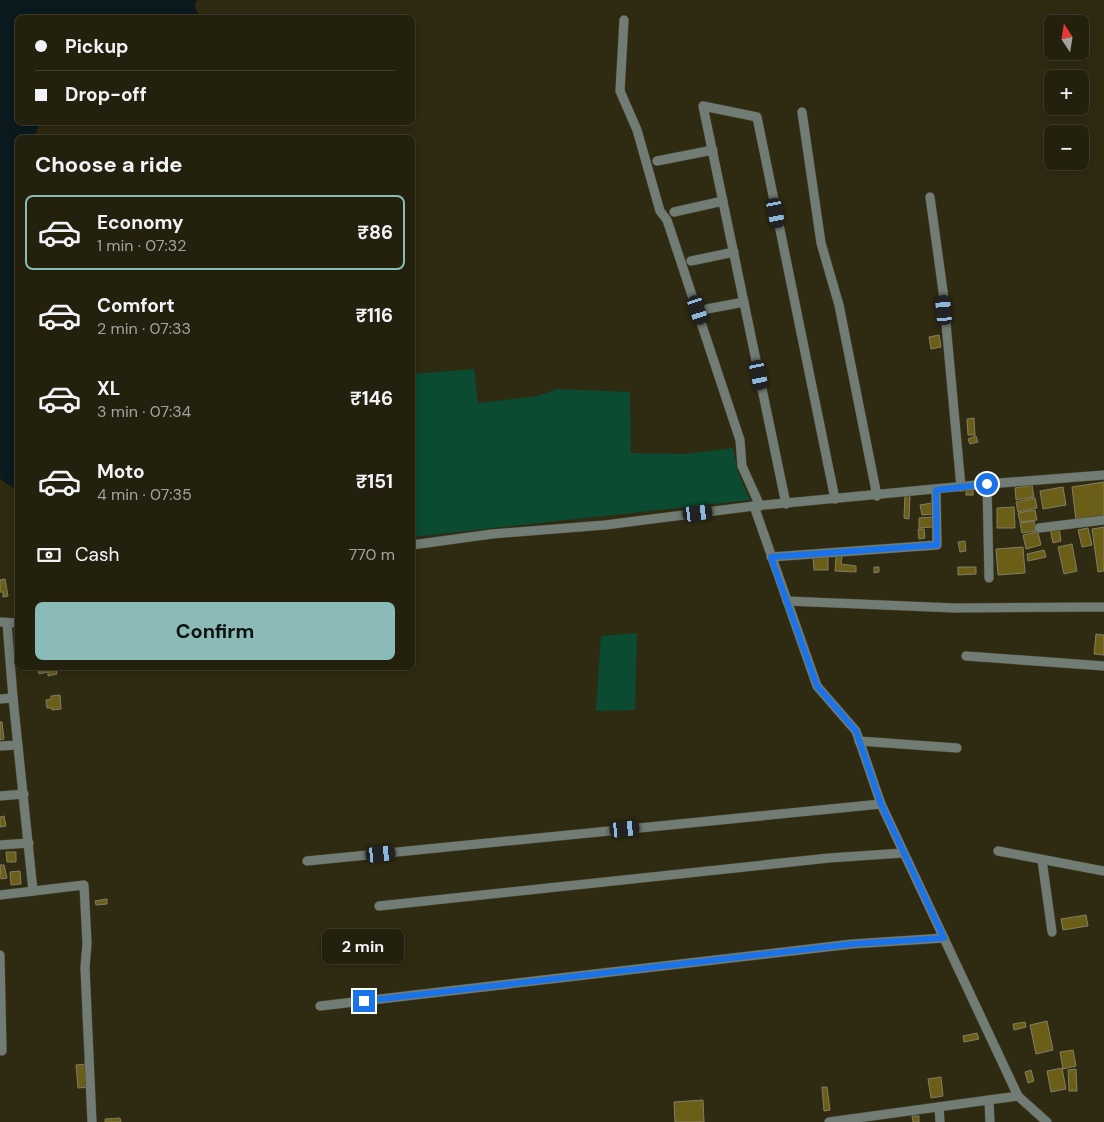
<!DOCTYPE html>
<html lang="en">
<head>
<meta charset="utf-8">
<style>
	body { margin:0; font-family:"DM Sans",sans-serif; background:#2f2d1c; color:#f1f3f6; height:100vh; display:flex; flex-direction:column; font-size:19px; white-space:nowrap }
	* { box-sizing:border-box; margin:0 }
	p { font-size:16px; color:#a3a39e }
	.icon { flex:none; width:28px; height:28px; fill:none; stroke:currentColor; stroke-width:2; stroke-linecap:round; stroke-linejoin:round }
	.map { position:relative; flex:1; overflow:hidden }
	.sheet { position:absolute; left:15px; top:135px; width:400px; height:535px; display:flex; flex-direction:column; background:#23200e; border-radius:8px; box-shadow:0 2px 12px #0003,0 0 0 1px #403e2e }
	.sheet>* { flex:none }
	.hud { position:absolute; left:15px; top:15px; width:400px; height:110px; border-radius:8px; box-shadow:0 2px 12px #0003,0 0 0 1px #403e2e; display:grid; align-content:center; height:110px; padding:0 20px; background:#23200e }
	.needle { width:32px; rotate:348deg }
	.fabs { position:absolute; left:1044px; top:15px; display:grid; gap:10px }
	.fabs a { display:grid; place-items:center; width:45px; height:45px; border-radius:8px; background:#23200e; box-shadow:0 2px 12px #0003,0 0 0 1px #403e2e; font-size:25px }
	.end { position:absolute; width:22px; height:22px; margin:-11px; border:6px solid #1a73e8; background:#fff; box-shadow:0 0 0 2px #fff }
	.from { border-radius:50% }
	.bubble { position:absolute; height:35px; border-radius:8px; background:#23200e; box-shadow:0 2px 12px #0003,0 0 0 1px #403e2e; font-size:16px; font-weight:700; line-height:35px; text-align:center }
	.car { position:absolute; width:15px; height:30px; margin:-15px -8px; border-radius:6px; box-shadow:0 0 4px 1px #0007; background:linear-gradient(#222 24%,#8ab4d8 0 40%,#222 0 76%,#8ab4d8 0 86%,#222 0) }
	.hud b { display:flex; align-items:center; gap:18px; height:48px; font-size:19px }
	.hud b+b { border-top:1px solid #403e2e }
	.hud i { width:12px; height:12px; background:#f1f3f6 }
	ul { padding:0; list-style:none }
	li { display:flex; align-items:center; gap:15px; height:75px; margin:0 10px 8px; padding:0 10px; border:2px solid transparent; border-radius:8px }
	li div { flex:1 }
	li b { display:block; font-size:19px }
	li em { font-style:normal; font-weight:700 }
	li.current { border-color:#8bbbb9 }
	li>.icon { width:45px; height:45px; stroke-width:1.5 }
	h2 { padding:0 20px; font-size:22px; line-height:60px }
	.pay { display:flex; align-items:center; gap:12px; height:55px; padding:0 20px; font-size:19px }
	.pay p { margin-inline-start:auto }
	.action { display:flex; gap:10px; margin-top:auto; padding:10px 20px }
	.action a { flex:1; height:58px; border-radius:8px; background:#8bbbb9; color:#111; font-size:20px; font-weight:700; line-height:58px; text-align:center }
	.map>svg:first-child { display:block }
</style>
</head>
<body>
<div class="map">
<svg width="1104" height="1122" viewBox="0 0 1104 1122">
	<rect width="100%" height="100%" fill="#2f2a12"/>
	<g fill="#0a4b31">
		<path d="M474,369l4,34 59,-7 21,-7 72,3 1,61 55,1 47,-6 5,24 12,28 -337,37v-163z"/>
		<path d="M637,633l-2,77 -39,1 5,-75z"/>
	</g>
	<path fill="#0b1a1e" d="M0,0h197l-3,6 6,11 -182,1v104l23,1 -8,14 -15,1v38l-2,5 2,42 -1,267 -17,-11z"/>
	<g fill="#6b5f18" stroke="#837e63">
		<path d="M939,335l2,12 -10,2 -2,-12z"/>
		<path d="M974,418l1,17h-7l-1,-16z"/>
		<path d="M976,436l2,6 -8,2 -2,-5z"/>
		<path d="M1104,482v35l-28,4 -4,-34z"/>
		<path d="M1032,485l2,12 -18,3 -1,-12z"/>
		<path d="M1063,487l3,18 -23,4 -3,-18z"/>
		<rect x="966" y="488" width="7" height="7"/>
		<path d="M905,495h5l-1,24 -5,-1z"/>
		<path d="M1035,498l2,10 -19,4 -2,-10z"/>
		<path d="M932,503l1,11 -11,1 -2,-10z"/>
		<path d="M1014,507l1,21h-18v-20z"/>
		<path d="M1035,510l2,10 -17,2 -2,-9z"/>
		<path d="M932,517l1,10 -14,1v-10z"/>
		<path d="M1034,521l2,10 -14,2 -2,-10z"/>
		<path d="M1059,527l2,14 -8,2 -3,-14z"/>
		<path d="M1104,527v44l-6,1 -6,-43z"/>
		<path d="M1088,528l4,17 -10,2 -4,-17z"/>
		<path d="M918,529h6l1,9 -6,1z"/>
		<path d="M1038,532l3,13 -15,4 -3,-14z"/>
		<path d="M965,541l1,10 -6,1 -2,-10z"/>
		<path d="M1072,544l5,27 -13,3 -6,-27z"/>
		<path d="M1023,547l2,26 -27,2 -2,-26z"/>
		<path d="M1044,550l2,7 -18,4 -1,-7z"/>
		<path d="M828,555v15h-14l-1,-14z"/>
		<path d="M836,556h6l-1,8 15,2v6l-21,-1z"/>
		<path d="M874,567h5v5l-5,1z"/>
		<path d="M958,567h18v7l-18,1z"/>
		<path d="M5,579l3,17 -5,1v-5h-3v-12z"/>
		<path d="M1096,634l8,1v20l-10,-1z"/>
		<path d="M38,668h18l1,6 -9,2v-4l-9,2z"/>
		<path d="M60,695l1,14 -9,1v-2h-5l-1,-8 5,-1v-3z"/>
		<path d="M0,722h2l2,17 -4,1z"/>
		<path d="M4,816l2,10 -6,1v-10z"/>
		<path d="M6,852h10v10h-9z"/>
		<path d="M0,865h4l3,13 -6,1z"/>
		<path d="M20,871l1,13 -10,1 -1,-13z"/>
		<path d="M107,899v5l-11,1 -1,-4z"/>
		<path d="M1086,915l2,11 -25,4 -2,-11z"/>
		<path d="M1047,1021l6,29 -17,4 -6,-29z"/>
		<path d="M1025,1022l1,5 -12,3 -1,-6z"/>
		<path d="M977,1033l2,6 -15,3 -1,-6z"/>
		<path d="M1073,1050l3,16 -13,3 -3,-17z"/>
		<path d="M88,1064l2,23 -12,1 -2,-23z"/>
		<path d="M1062,1068l4,21 -15,3 -4,-21z"/>
		<path d="M1076,1069l1,22h-8l-1,-21z"/>
		<path d="M1031,1070l3,11 -6,2 -3,-11z"/>
		<path d="M941,1077l2,19 -12,2 -3,-19z"/>
		<path d="M822,1087h5l3,23 -6,1z"/>
		<path d="M703,1100l1,22h-29l-1,-20z"/>
		<path d="M912,1116h7v6h-6z"/>
		<path d="M120,1118l1,4h-16v-3z"/>
	</g>
	<g fill="none" stroke-linecap="round" stroke-linejoin="round">
		<defs>
			<g id="street">
				<path d="M624,20l-4,71 17,39 23,81 7,9 73,220 2,26 18,40"/>
				<path d="M802,112l19,131 18,62 38,191"/>
				<path d="M657,161l56,-11"/>
				<path d="M930,197l13,94 18,196"/>
				<path d="M674,212l49,-11"/>
				<path d="M691,261l43,-9"/>
				<path d="M707,309l37,-7"/>
				<path d="M987,484l2,94"/>
				<path d="M786,504l-83,-398 54,11 78,382"/>
				<path d="M754,506l63,180 39,45 25,73 137,292 29,26"/>
				<path d="M1039,528l65,-8"/>
				<path d="M412,545l80,-11 113,-9 149,-19 233,-22 117,-9"/>
				<path d="M771,557l166,-12 -1,-55"/>
				<path d="M787,601l168,7 149,-1"/>
				<path d="M0,622l18,1"/>
				<path d="M7,623l6,75 20,193"/>
				<path d="M966,656l138,10"/>
				<path d="M0,699l13,-1"/>
				<path d="M859,741l98,7"/>
				<path d="M0,746l18,-1"/>
				<path d="M0,796l24,-2"/>
				<path d="M0,845l29,-2"/>
				<path d="M998,851l106,20"/>
				<path d="M1042,860l10,72"/>
				<path d="M307,861l574,-57"/>
				<path d="M0,895l84,-10 3,58 -2,25 7,154"/>
				<path d="M379,906l450,-48 74,-5"/>
				<path d="M0,955l2,96"/>
				<path d="M320,1006l532,-62 92,-6"/>
				<path d="M989,1100l1,22"/>
				<path d="M939,1107l1,15"/>
				<path d="M829,1122l189,-26"/>
			</g>
		</defs>
		<use href="#street" stroke="#4a462f" stroke-width="10"/>
		<use href="#street" stroke="#707c74" stroke-width="9"/>
	</g>
	<g fill="none" stroke-linecap="round" stroke-linejoin="round">
		<path stroke="#1a73e8" stroke-width="6" d="M364,1001l488,-57 92,-6 -63,-134 -25,-73 -39,-45 -46,-129 166,-12 -1,-55 51,-6"/>
	</g>
</svg>
<div class="fabs">
<a><svg class="needle" viewBox="-14 -14 28 28"><path d="M0-13l5 13h-10z" fill="#e53935"/><path d="M0 13l5-13h-10z" fill="#a3a39e"/></svg></a>
<a>+</a>
<a>−</a>
</div>
<i class="end from" style="left:987px;top:484px"></i>
<i class="end" style="left:364px;top:1001px"></i>
<div class="bubble" style="left:322px;top:929px;width:82px">2 min</div>
<i class="car" style="left:776px;top:213px;rotate:169deg"></i>
<i class="car" style="left:698px;top:310px;rotate:162deg"></i>
<i class="car" style="left:944px;top:310px;rotate:355deg"></i>
<i class="car" style="left:759px;top:375px;rotate:168deg"></i>
<i class="car" style="left:698px;top:513px;rotate:83deg"></i>
<i class="car" style="left:625px;top:829px;rotate:84deg"></i>
<i class="car" style="left:381px;top:854px;rotate:84deg"></i>
<div class="hud">
<b><i class="from"></i>Pickup</b>
<b><i></i>Drop-off</b>
</div>
<section class="sheet">
<h2>Choose a ride</h2>
<ul>
<li class="current"><svg class="icon" aria-label="car" viewBox="0 0 24 24"><path d="M5 17H2v-5l4-1 3-4h7l3 4 3 1v5h-3M9 17h6M6 11h13"/><circle cx="7" cy="17" r="2"/><circle cx="17" cy="17" r="2"/></svg><div><b>Economy</b><p>1 min · 07:32</p></div><em>₹86</em></li>
<li><svg class="icon" aria-label="car" viewBox="0 0 24 24"><path d="M5 17H2v-5l4-1 3-4h7l3 4 3 1v5h-3M9 17h6M6 11h13"/><circle cx="7" cy="17" r="2"/><circle cx="17" cy="17" r="2"/></svg><div><b>Comfort</b><p>2 min · 07:33</p></div><em>₹116</em></li>
<li><svg class="icon" aria-label="car" viewBox="0 0 24 24"><path d="M5 17H2v-5l4-1 3-4h7l3 4 3 1v5h-3M9 17h6M6 11h13"/><circle cx="7" cy="17" r="2"/><circle cx="17" cy="17" r="2"/></svg><div><b>XL</b><p>3 min · 07:34</p></div><em>₹146</em></li>
<li><svg class="icon" aria-label="car" viewBox="0 0 24 24"><path d="M5 17H2v-5l4-1 3-4h7l3 4 3 1v5h-3M9 17h6M6 11h13"/><circle cx="7" cy="17" r="2"/><circle cx="17" cy="17" r="2"/></svg><div><b>Moto</b><p>4 min · 07:35</p></div><em>₹151</em></li>
</ul>
<div class="pay"><svg class="icon" aria-label="cash" viewBox="0 0 24 24"><path d="M3 7h18v10H3z"/><circle cx="12" cy="12" r="2"/></svg>Cash<p>770 m</p></div>
<div class="action"><a>Confirm</a></div>
</section>
</div>
</body>
</html>
